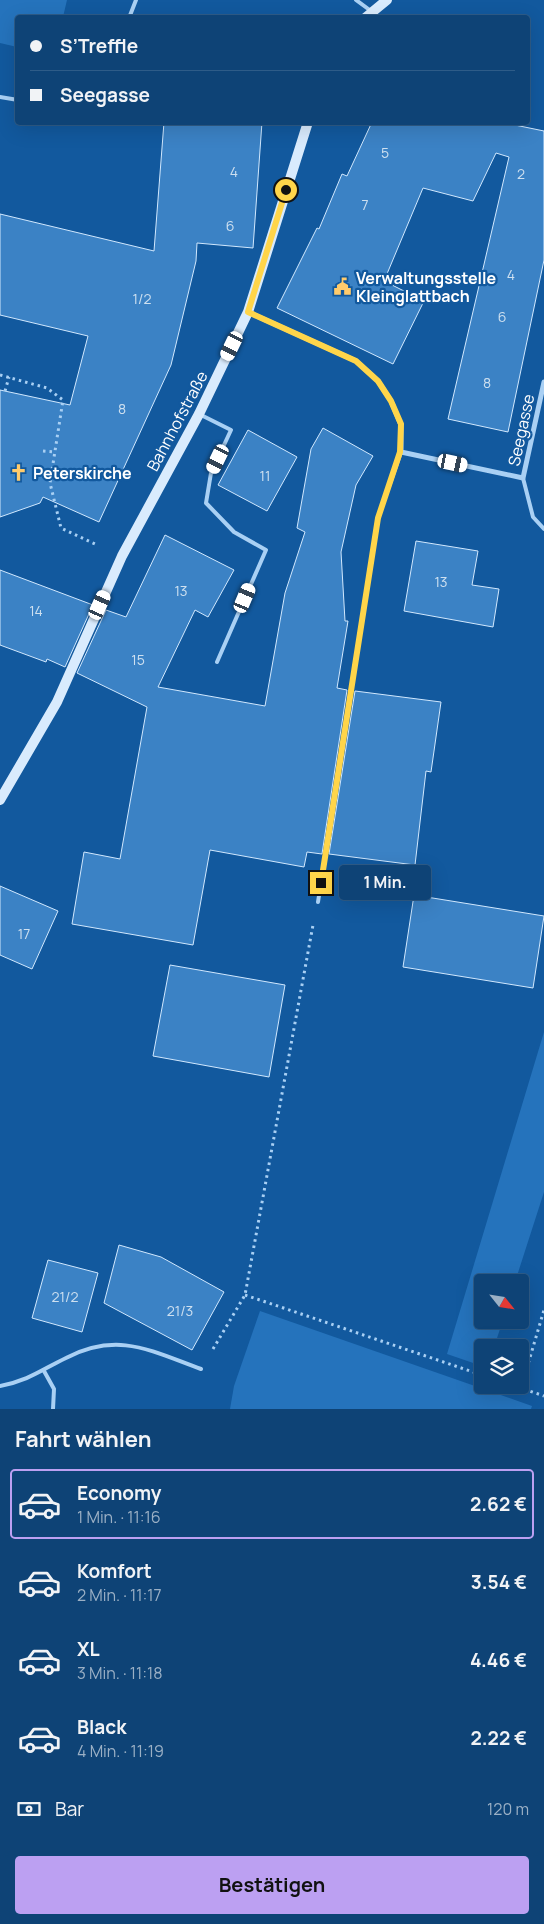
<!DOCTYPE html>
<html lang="de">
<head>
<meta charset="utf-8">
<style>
	body { margin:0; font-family:Manrope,sans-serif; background:#1c4e7e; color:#f1f3f6; height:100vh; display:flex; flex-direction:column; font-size:19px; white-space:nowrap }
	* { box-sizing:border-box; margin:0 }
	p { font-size:16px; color:#9bb0c5 }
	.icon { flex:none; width:28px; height:28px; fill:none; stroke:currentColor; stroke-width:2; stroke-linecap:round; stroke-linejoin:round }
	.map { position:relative; height:1409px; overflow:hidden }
	.drawer { display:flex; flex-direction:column; background:#0e4376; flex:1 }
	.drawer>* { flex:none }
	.guide { position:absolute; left:15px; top:15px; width:515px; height:110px; border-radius:5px; box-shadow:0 5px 20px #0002,0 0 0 1px #2e5c88; display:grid; align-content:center; height:110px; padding:0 15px; background:#0e4376 }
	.needle { width:32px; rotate:120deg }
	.fabs { position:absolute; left:474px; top:1274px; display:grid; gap:10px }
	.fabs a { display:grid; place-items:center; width:55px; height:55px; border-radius:5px; background:#0e4376; box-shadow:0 5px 20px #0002,0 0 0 1px #2e5c88; font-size:25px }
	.end { position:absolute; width:22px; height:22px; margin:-11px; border:6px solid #ffd54a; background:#111; box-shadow:0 0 0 2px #111 }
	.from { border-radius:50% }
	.bubble { position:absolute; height:35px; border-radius:5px; background:#0e4376; box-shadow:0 5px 20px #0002,0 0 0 1px #2e5c88; font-size:16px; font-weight:700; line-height:35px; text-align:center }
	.car { position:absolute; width:15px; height:30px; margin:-15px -8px; border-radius:6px; box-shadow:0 0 4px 1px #0007; background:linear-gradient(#fff 24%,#345 0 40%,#fff 0 76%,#345 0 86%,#fff 0) }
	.guide b { display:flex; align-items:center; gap:18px; height:48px; font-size:19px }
	.guide b+b { border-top:1px solid #2e5c88 }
	.guide i { width:12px; height:12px; background:#f1f3f6 }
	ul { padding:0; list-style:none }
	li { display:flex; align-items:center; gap:15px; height:70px; margin:0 10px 8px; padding:0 5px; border:2px solid transparent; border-radius:5px }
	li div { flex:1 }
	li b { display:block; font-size:19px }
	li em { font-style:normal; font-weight:700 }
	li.selected { border-color:#bca0f2 }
	li>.icon { width:45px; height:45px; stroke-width:1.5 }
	h2 { padding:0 15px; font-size:22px; line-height:60px }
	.pay { display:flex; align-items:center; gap:12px; height:55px; padding:0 15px; font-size:19px }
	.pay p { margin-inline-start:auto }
	.primary-button { display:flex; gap:10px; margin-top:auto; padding:10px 15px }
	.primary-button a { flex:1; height:58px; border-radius:5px; background:#bca0f2; color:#111; font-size:20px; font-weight:700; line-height:58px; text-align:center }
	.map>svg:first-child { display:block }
</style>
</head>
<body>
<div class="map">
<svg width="544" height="1409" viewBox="0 0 544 1409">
	<rect width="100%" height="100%" fill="#12599e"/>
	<g fill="#2573bc">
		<path d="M0,0h67l-4,17 -45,1 -1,29 -17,-4z"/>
		<path d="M544,1032v160l-29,90h-33v38h21l-9,27 -12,1v18l-35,-12z"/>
		<path d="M260,1311l272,95 -1,3h-301l4,-23z"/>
	</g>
	<g fill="#3b82c5" stroke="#d1e8fe">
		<path d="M164,122h98l-9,126 -56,-5 -1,18 -25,104 -72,157 -56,-25 -3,6 -40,14v-127l70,15 18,-69 -88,-21v-101l154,37z"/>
		<path d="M372,122h139l-1,2 34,7v129l-36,172 -60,-13 61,-262 -13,-4 -23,48 -50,-13 -39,93 40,20 -31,63 -116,-56 40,-80 2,1 23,-55 5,2z"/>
		<path d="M323,428l50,28 -17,29 -15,67 4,69h3l-11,67 10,2 -25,164 -15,-2 -3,15 -94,-17 -17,95 -121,-21 12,-72 36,7 27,-152 -70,-34 29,-63 20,7 39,-82 69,35 -26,47 -13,-7 -37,77 107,19 20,-113 20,-61 -8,-4 14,-79z"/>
		<path d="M248,430l49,27 -30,54 -49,-26z"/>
		<path d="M416,541l62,10 -6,34 27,4 -6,38 -89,-16z"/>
		<path d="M0,570l93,35 -28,62 -18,-8 -1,3 -46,-17z"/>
		<path d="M355,691l86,11 -10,70 -5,-1 -11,94 -86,-11z"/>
		<path d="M0,886l58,25 -26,58 -32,-14z"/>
		<path d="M414,895l130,21 -11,72 -130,-21z"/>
		<path d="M170,965l115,20 -16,92 -116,-21z"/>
		<path d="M119,1245l42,12 63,35 -32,58 -88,-47z"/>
		<path d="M48,1260l50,13 -16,59 -50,-14z"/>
	</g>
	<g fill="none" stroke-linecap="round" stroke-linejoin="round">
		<g stroke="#a9d0f4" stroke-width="3" stroke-dasharray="2.5 4" stroke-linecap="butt">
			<path d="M0,375l47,13 16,12 -13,83 11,45 36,17"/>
			<path d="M5,391l4,-14"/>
			<path d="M43,451l12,1"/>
			<path d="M245,1295l237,80"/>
			<path d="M213,1349l32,-54 68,-370"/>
			<path d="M512,1385l32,11"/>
			<path d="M521,1388l23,-78"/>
		</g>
		<g stroke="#a9d0f4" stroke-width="4">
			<path d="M356,0l15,11"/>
			<path d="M129,18l7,-18"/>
			<path d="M0,97l18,3"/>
			<path d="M199,414l32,16 -20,43 -5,30 28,29 32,18 -49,112"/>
			<path d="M523,478l10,39 11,12"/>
			<path d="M318,902l60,-384 23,-66"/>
			<path d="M44,1371l10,18 -1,20"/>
			<path d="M0,1386c30,-6 41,-16 66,-28 52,-27 85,-7 135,11"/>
		</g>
		<path stroke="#a9d0f4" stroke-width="5" d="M248,312l108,49 22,20 13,20 10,24v27l122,26 21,-96"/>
		<g stroke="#d9ebfd" stroke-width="10">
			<path d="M365,18l22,-18"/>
			<path d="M0,800l57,-98 65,-146 77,-142 49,-102 60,-190"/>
		</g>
	</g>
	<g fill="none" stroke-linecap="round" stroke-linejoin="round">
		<path stroke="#ffd54a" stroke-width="6" d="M286,190l-38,122 108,49 22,20 13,20 10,23 -1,28 -22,66 -57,365"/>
	</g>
	<defs>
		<symbol id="civic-bare" viewBox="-9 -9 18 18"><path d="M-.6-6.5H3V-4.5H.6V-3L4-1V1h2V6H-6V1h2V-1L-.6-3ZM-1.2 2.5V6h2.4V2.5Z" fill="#ffcb6c" stroke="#12599e" stroke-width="2.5" paint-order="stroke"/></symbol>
		<symbol id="church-bare" viewBox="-9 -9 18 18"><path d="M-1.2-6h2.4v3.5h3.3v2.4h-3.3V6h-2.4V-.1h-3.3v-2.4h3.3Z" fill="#ffcb6c" stroke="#12599e" stroke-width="2.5" paint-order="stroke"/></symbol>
	</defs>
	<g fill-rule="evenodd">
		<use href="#civic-bare" x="330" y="274" width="25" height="25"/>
		<use href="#church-bare" x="6" y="460" width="25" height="25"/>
	</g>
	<g text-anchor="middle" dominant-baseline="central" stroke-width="4.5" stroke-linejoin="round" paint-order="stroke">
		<g font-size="14" fill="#cee0f0">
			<text x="385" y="152">5</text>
			<text x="234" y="171">4</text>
			<text x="521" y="173">2</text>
			<text x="365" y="204">7</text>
			<text x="230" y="225">6</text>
			<text x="511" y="274">4</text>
			<text x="142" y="298">1/2</text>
			<text x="502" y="316">6</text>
			<text x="487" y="382">8</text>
			<text x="122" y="408">8</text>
			<text x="265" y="475">11</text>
			<text x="441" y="581">13</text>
			<text x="181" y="590">13</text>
			<text x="36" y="610">14</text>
			<text x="138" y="659">15</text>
			<text x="24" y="933">17</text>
			<text x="65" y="1296">21/2</text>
			<text x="180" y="1310">21/3</text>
		</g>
		<g font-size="16" font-weight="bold" fill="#fff" stroke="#12599e" text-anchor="start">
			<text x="356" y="278">Verwaltungsstelle<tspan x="356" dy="18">Kleinglattbach</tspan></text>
			<text x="33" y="473">Peterskirche</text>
		</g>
		<g font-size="16" fill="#fff" stroke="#12599e">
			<text transform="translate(177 421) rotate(-62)">Bahnhofstraße</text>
			<text transform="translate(521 430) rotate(-78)">Seegasse</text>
		</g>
	</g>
</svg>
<div class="fabs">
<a><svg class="needle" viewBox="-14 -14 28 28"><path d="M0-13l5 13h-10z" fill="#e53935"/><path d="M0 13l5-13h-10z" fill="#9bb0c5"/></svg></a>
<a><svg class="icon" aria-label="layers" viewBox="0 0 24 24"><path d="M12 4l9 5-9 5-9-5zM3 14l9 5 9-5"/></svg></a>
</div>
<i class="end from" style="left:286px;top:190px"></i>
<i class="end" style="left:321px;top:883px"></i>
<div class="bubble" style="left:339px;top:865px;width:92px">1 Min.</div>
<i class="car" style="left:232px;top:346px;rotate:206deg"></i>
<i class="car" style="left:218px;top:459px;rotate:206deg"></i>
<i class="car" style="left:453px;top:463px;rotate:102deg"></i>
<i class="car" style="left:245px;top:598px;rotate:23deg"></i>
<i class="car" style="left:100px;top:605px;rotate:24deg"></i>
<div class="guide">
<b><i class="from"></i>S’Treffle</b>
<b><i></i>Seegasse</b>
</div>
</div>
<section class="drawer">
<h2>Fahrt wählen</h2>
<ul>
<li class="selected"><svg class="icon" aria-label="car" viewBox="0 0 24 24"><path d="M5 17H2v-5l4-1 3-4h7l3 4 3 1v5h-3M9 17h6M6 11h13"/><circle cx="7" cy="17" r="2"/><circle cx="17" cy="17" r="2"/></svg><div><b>Economy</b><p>1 Min. · 11:16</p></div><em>2.62 €</em></li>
<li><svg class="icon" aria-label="car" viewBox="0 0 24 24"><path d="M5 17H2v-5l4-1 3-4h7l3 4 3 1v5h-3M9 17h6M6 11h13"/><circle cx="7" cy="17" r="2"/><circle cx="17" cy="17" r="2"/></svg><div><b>Komfort</b><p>2 Min. · 11:17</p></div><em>3.54 €</em></li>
<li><svg class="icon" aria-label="car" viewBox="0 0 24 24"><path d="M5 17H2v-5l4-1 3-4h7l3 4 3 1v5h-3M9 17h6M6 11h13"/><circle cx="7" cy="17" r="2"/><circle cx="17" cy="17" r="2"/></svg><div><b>XL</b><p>3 Min. · 11:18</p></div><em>4.46 €</em></li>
<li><svg class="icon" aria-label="car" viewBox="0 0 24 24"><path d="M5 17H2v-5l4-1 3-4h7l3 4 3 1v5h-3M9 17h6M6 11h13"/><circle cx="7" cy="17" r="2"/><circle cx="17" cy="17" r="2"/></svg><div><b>Black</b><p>4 Min. · 11:19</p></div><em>2.22 €</em></li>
</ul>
<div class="pay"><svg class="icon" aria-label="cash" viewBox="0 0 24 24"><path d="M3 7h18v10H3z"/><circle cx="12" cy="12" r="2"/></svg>Bar<p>120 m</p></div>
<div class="primary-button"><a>Bestätigen</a></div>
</section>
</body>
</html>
